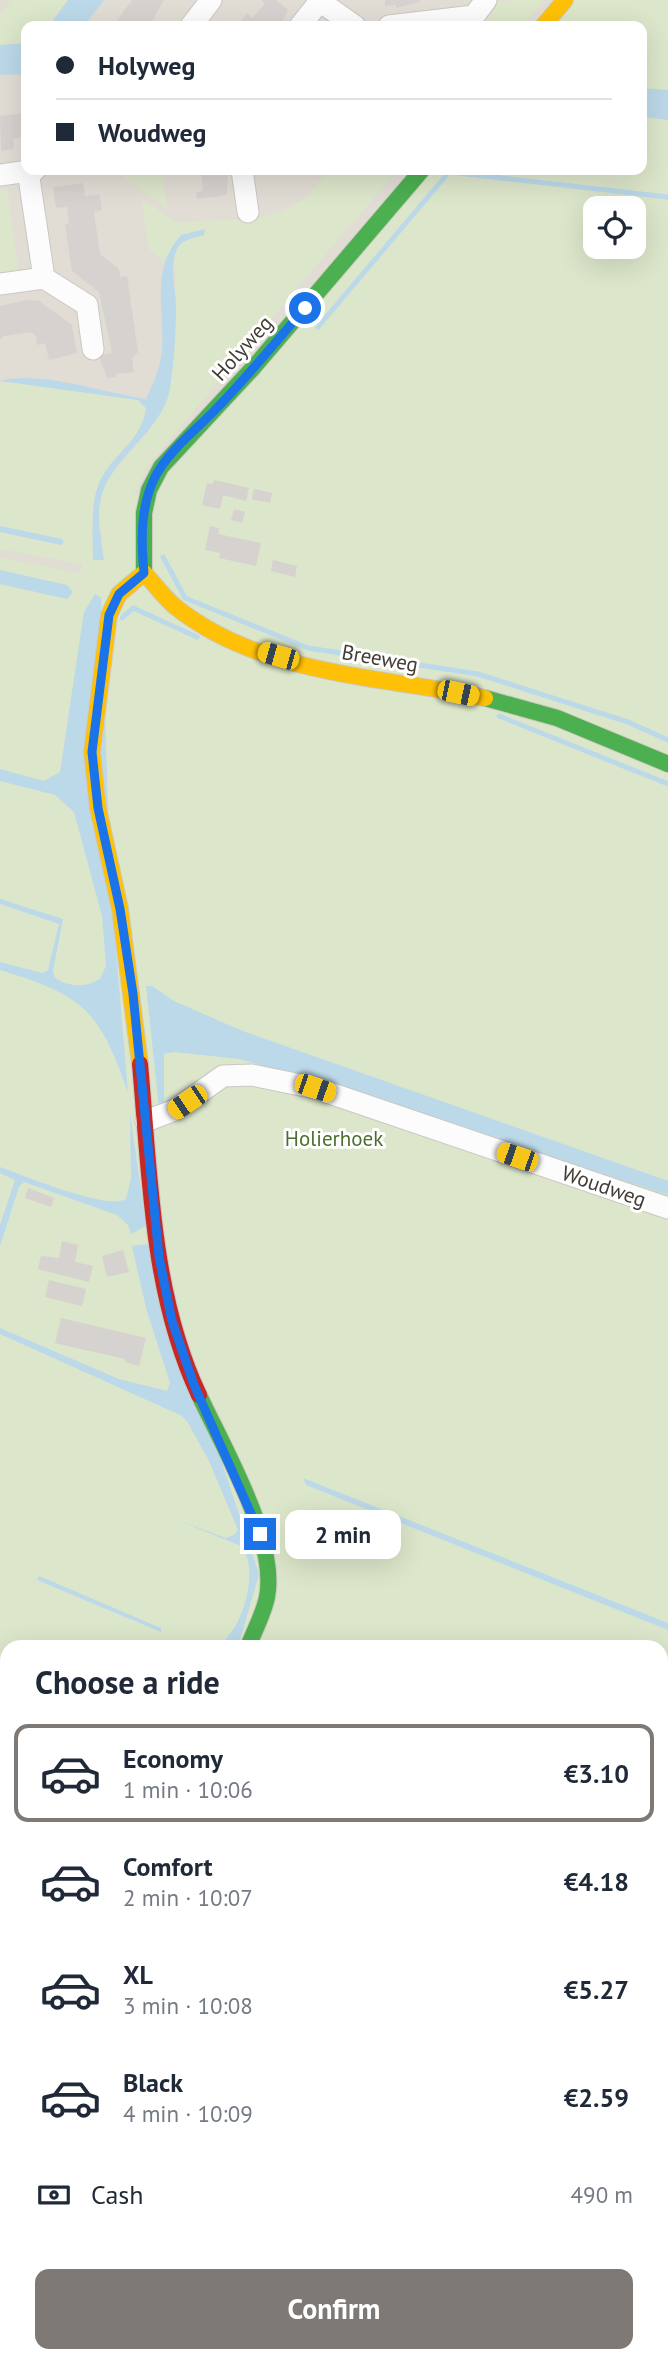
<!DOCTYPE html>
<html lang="en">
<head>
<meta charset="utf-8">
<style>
	body { margin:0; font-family:"PT Sans",sans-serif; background:#f6f6f7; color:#1f2937; height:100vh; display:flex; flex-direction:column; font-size:26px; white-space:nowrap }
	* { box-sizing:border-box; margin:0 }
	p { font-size:23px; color:#747a83 }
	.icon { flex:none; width:38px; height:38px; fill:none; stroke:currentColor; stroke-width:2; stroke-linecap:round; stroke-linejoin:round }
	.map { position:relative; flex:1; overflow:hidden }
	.panel { position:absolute; left:0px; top:1640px; width:668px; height:723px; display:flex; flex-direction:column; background:#fff; border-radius:21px 21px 0 0; box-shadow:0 7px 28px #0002 }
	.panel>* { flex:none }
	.guide { position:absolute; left:21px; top:21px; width:626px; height:154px; border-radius:14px; box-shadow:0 7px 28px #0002; display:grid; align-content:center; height:154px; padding:0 35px; background:#fff }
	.controls { position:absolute; left:583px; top:196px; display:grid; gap:14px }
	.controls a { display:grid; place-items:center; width:63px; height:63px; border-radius:14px; background:#fff; box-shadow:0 7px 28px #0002; font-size:35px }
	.end { position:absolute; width:32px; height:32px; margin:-16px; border:9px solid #1a73e8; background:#fff; box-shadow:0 0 0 4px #fff }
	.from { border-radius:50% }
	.bubble { position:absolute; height:49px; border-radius:14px; background:#fff; box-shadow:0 7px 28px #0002; font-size:23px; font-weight:700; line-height:49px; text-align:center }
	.car { position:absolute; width:21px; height:42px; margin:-21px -10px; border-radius:9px; box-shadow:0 0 5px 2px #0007; background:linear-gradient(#f5c518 24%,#345 0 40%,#f5c518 0 76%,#345 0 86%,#f5c518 0) }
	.guide b { display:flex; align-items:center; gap:24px; height:66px; font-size:26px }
	.guide b+b { border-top:2px solid #e0e1e3 }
	.guide i { width:18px; height:18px; background:#1f2937 }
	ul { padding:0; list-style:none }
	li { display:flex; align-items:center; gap:21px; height:98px; margin:0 14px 10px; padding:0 21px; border:4px solid transparent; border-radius:14px }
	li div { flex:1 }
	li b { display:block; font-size:26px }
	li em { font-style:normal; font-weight:700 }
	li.current { border-color:#7e7974 }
	li>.icon { width:63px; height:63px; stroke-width:1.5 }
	h2 { padding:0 35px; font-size:32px; line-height:84px }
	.pay { display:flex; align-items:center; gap:18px; height:77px; padding:0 35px; font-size:26px }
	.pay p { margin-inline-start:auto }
	.action { display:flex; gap:14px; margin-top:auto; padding:14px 35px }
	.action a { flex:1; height:80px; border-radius:14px; background:#7e7974; color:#fff; font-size:28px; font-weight:700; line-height:80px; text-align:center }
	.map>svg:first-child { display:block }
</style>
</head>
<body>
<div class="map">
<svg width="668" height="2361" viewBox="0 0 668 2361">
	<rect width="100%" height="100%" fill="#eeebe8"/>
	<path fill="#e1ddd5" d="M0,0h553l-22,26h-505v144h384l-275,327 -57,77 -78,55z"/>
	<g fill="#dce6ca" fill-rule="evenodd">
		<path d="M11,0h57l-19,26h-23v17l-26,2v-30z"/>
		<path d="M493,0l15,3 3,-3h33l-21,26h-70z"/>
		<path d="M553,0h115v2361h-668v-1777l48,11 15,-11 -63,-14v-12l79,15 6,-8 -85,-16v-17l61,13 2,-5 -63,-14v-143l12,-2 126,19 8,8c-6,33 -29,42 -43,69 -13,22 -10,51 -10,76l9,-11 -3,-31 3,-18 6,-14 40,-48 21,-38 7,-86 -2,-51 4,-10 8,-6 18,-5h-23l-18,27 -15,-14 -6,-50 34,25c40,-5 88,2 123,-21 12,-7 21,-22 30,-32h68l-248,294 -18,37 279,-331h232v-144h-111zM595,208h39v39h-39zM7,1647h655v709h-655z"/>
		<path d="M114,170h48l5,39z"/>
		<path d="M7,188l12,85 -19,3v-87z"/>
	</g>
	<g fill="#bcd9e9">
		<path d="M68,0h36l-20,26h-35z"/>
		<path d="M26,43v31l-26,1v-30z"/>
		<path d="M642,88l26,2v30l-26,-3z"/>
		<path d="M205,229l-1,6c-10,3 -22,4 -27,14 -8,16 -1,42 -1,59 0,27 -2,54 -6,80 -7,42 -53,65 -67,103 -8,21 -2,47 1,69h-11c0,-26 -4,-61 10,-85 16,-26 38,-34 43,-67l-8,-8 -138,-19c39,-11 105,12 146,18 7,-15 16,-35 16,-52 2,-41 -11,-78 19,-112z"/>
		<path d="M0,526l62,13 2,3 -3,3 -61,-13z"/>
		<path d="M0,570l67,15 6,7 -6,7 -67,-15z"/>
		<path d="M95,594l6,4 10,293 17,201c-30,-84 -44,-96 -128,-122v-8l42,11 6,-3 11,-46 -59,-20v-5l63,20 -10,52 2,7c16,9 29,10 45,1l6,-13 -4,-50 -28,-104 -19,-17 -55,-14v-12l44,12 16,-9 24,-160z"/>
		<path d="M146,986h6l22,15 66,29 428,151v14l-359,-117 -70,-19 -65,-7 -10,2v49l-5,5z"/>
		<path d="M130,1113l16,113 -15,8 -3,-9 -11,-10 -93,-33 -5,5 -19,59v-21l15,-45 -15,-7v-6c23,8 108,44 126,32l5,-21z"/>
		<path d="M149,1244l110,330 -21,73h-22c26,-14 45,-77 25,-101l-66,-27 51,19 8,-3 4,-5 -29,-69 -22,-40 -7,-6 -180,-81v-6l119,51 48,12 3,-8 -24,-75 -14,-62z"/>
		<path d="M303,1478l365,145v7l-362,-145z"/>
		<path d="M39,1576l122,52v4l-124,-52z"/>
	</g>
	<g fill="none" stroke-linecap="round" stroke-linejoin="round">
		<g stroke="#bcd9e9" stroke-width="5">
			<path d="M318,327l131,-155 219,25"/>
			<path d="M163,557l22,41 123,50 170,26 150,48 40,18"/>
			<path d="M122,618l11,-10 64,29"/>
			<path d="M499,716l169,68"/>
			<path d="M0,2258l7,-4"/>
		</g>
	</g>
	<g fill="#d6d2cf">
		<path d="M132,0h32l-12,21 8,5h-41l-3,-4z"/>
		<path d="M261,0h15l12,10 -8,16 -41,-2 8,-11 6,5 12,-15z"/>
		<path d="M385,0h35v2l-24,6v-3l-11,1z"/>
		<path d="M26,113v24l-13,2 1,10 -13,2 -1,-35z"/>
		<path d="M193,170l35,1 -1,24 -30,4 -1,-7 7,-1 -1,-9 -1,-10 -8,1z"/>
		<path d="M83,183l2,13 15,-1 2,15 -8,2 6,42 19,15 1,8 7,-1 11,76 -6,6 2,14 -18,2v3l-9,1 -6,-16 -1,-7 12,-2 -13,-61 -27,-21 -7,-47 4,-1 -2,-16 -11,1 -3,-21z"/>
		<path d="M26,300l13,1 33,24 5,28 -28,7 -4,-17 -8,2 -1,-9 -5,-4 -28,4 -3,4v-34z"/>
		<path d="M214,480l35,8 -3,13 -23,-6 -3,14 -18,-4 5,-22 6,1z"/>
		<path d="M254,489l18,4 -2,10 -18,-4z"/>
		<path d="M234,509l11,3 -3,11 -11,-3z"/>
		<path d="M210,526l9,2 -1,6 43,9 -5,23 -37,-8 1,-5 -15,-3z"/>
		<path d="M273,560l24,6 -2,11 -24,-6z"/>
		<path d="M28,1188l26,10 -3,9 -26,-9z"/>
		<path d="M62,1241l16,4 -3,17 18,4 -4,16 -51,-13 3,-13 18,2z"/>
		<path d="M123,1250l6,22 -22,5 -5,-21z"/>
		<path d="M49,1280l37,9 -4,17 -37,-9z"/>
		<path d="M61,1318l85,20 -7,28 -14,-4v-3l-70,-16z"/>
	</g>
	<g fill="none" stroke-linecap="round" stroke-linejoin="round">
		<defs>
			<g id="street">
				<path d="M318,0l37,26"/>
				<path d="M191,26l20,-26"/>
				<path d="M300,26l20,-25"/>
				<path d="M389,26l85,-10 12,-16"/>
				<path d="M242,170l6,42"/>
				<path d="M28,171l16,107 43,27 6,44"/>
				<path d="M0,175l35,-5"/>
				<path d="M0,284l44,-6"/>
				<path d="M146,1121l29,-11 48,-34 29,-1 63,13 353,120"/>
				<path d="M0,2235l7,-6"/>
			</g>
			<g id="fast">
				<path d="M144,573v-60l5,-23 12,-23 92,-99 169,-198"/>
				<path d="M485,698l72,20 111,46"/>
				<path d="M199,1395c24,52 79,145 68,202 -3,16 -13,34 -19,50"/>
			</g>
			<g id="slow">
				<path d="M543,26l22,-26"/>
				<path d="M144,573c11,11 21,26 33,35 86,68 206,68 308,90"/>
				<path d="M140,1064l-20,-155 -22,-101 -6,-56 17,-137 10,-21 25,-21"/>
			</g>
			<path id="jam" d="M140,1064c10,110 11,229 59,331"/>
		</defs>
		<use href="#street" stroke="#cac7c4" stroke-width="23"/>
		<use href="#fast" stroke="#ccc8bf" stroke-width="18"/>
		<use href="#slow" stroke="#ccc8bf" stroke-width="18"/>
		<use href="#jam" stroke="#ccc8bf" stroke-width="18"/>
		<use href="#street" stroke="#fcfcfc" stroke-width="21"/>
		<use href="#fast" stroke="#4caf50" stroke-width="16"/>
		<use href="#slow" stroke="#ffc107" stroke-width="16"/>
		<use href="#jam" stroke="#c62828" stroke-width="16"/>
	</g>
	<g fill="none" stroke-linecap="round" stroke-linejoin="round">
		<path stroke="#1a73e8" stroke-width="9" d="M260,1534l-66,-149 -22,-64 -13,-64 -26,-263 -13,-85 -22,-101 -6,-56 17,-137 10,-21 25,-21c-3,-32 -4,-66 11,-96 14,-27 40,-46 61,-68 31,-32 60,-67 89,-101"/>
	</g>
	<g text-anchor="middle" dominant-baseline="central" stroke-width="6" stroke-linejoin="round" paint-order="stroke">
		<g font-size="21" fill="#423c35" stroke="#fff">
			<text transform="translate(242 348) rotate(-48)">Holyweg</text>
			<text transform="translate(380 658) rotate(10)">Breeweg</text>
			<text transform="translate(604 1186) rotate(19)">Woudweg</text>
		</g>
		<g font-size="21" fill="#4a6e2e" stroke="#fff">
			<text x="334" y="1138">Holierhoek</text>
		</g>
	</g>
</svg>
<div class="controls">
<a><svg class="icon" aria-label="locate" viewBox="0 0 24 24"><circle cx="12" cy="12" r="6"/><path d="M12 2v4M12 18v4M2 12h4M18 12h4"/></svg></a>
</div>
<i class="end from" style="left:305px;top:308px"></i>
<i class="end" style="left:260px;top:1534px"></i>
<div class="bubble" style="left:285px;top:1510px;width:116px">2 min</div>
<i class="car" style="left:278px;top:656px;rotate:286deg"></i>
<i class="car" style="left:458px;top:693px;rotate:102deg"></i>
<i class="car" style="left:315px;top:1088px;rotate:109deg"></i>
<i class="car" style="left:187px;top:1102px;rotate:236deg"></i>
<i class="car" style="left:517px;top:1157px;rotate:289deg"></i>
<div class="guide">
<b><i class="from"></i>Holyweg</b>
<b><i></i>Woudweg</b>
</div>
<section class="panel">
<h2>Choose a ride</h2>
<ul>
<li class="current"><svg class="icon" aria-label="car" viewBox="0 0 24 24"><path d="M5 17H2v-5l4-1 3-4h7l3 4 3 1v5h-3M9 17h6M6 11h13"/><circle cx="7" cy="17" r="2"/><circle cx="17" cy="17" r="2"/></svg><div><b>Economy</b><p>1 min · 10:06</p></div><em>€3.10</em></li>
<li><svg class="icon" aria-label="car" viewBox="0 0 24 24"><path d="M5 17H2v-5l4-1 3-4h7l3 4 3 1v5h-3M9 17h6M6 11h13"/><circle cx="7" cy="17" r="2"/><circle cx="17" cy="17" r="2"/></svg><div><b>Comfort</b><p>2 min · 10:07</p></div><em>€4.18</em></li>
<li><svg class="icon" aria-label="car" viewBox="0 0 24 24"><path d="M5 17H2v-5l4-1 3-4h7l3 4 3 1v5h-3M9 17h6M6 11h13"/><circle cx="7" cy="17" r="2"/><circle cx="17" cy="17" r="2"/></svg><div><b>XL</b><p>3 min · 10:08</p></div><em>€5.27</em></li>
<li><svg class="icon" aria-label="car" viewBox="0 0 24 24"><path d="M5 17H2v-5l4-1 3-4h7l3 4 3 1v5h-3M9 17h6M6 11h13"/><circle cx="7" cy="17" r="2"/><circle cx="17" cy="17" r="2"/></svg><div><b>Black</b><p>4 min · 10:09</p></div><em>€2.59</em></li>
</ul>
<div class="pay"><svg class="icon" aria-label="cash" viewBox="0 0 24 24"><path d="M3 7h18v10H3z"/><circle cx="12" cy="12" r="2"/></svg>Cash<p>490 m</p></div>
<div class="action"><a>Confirm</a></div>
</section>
</div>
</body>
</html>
